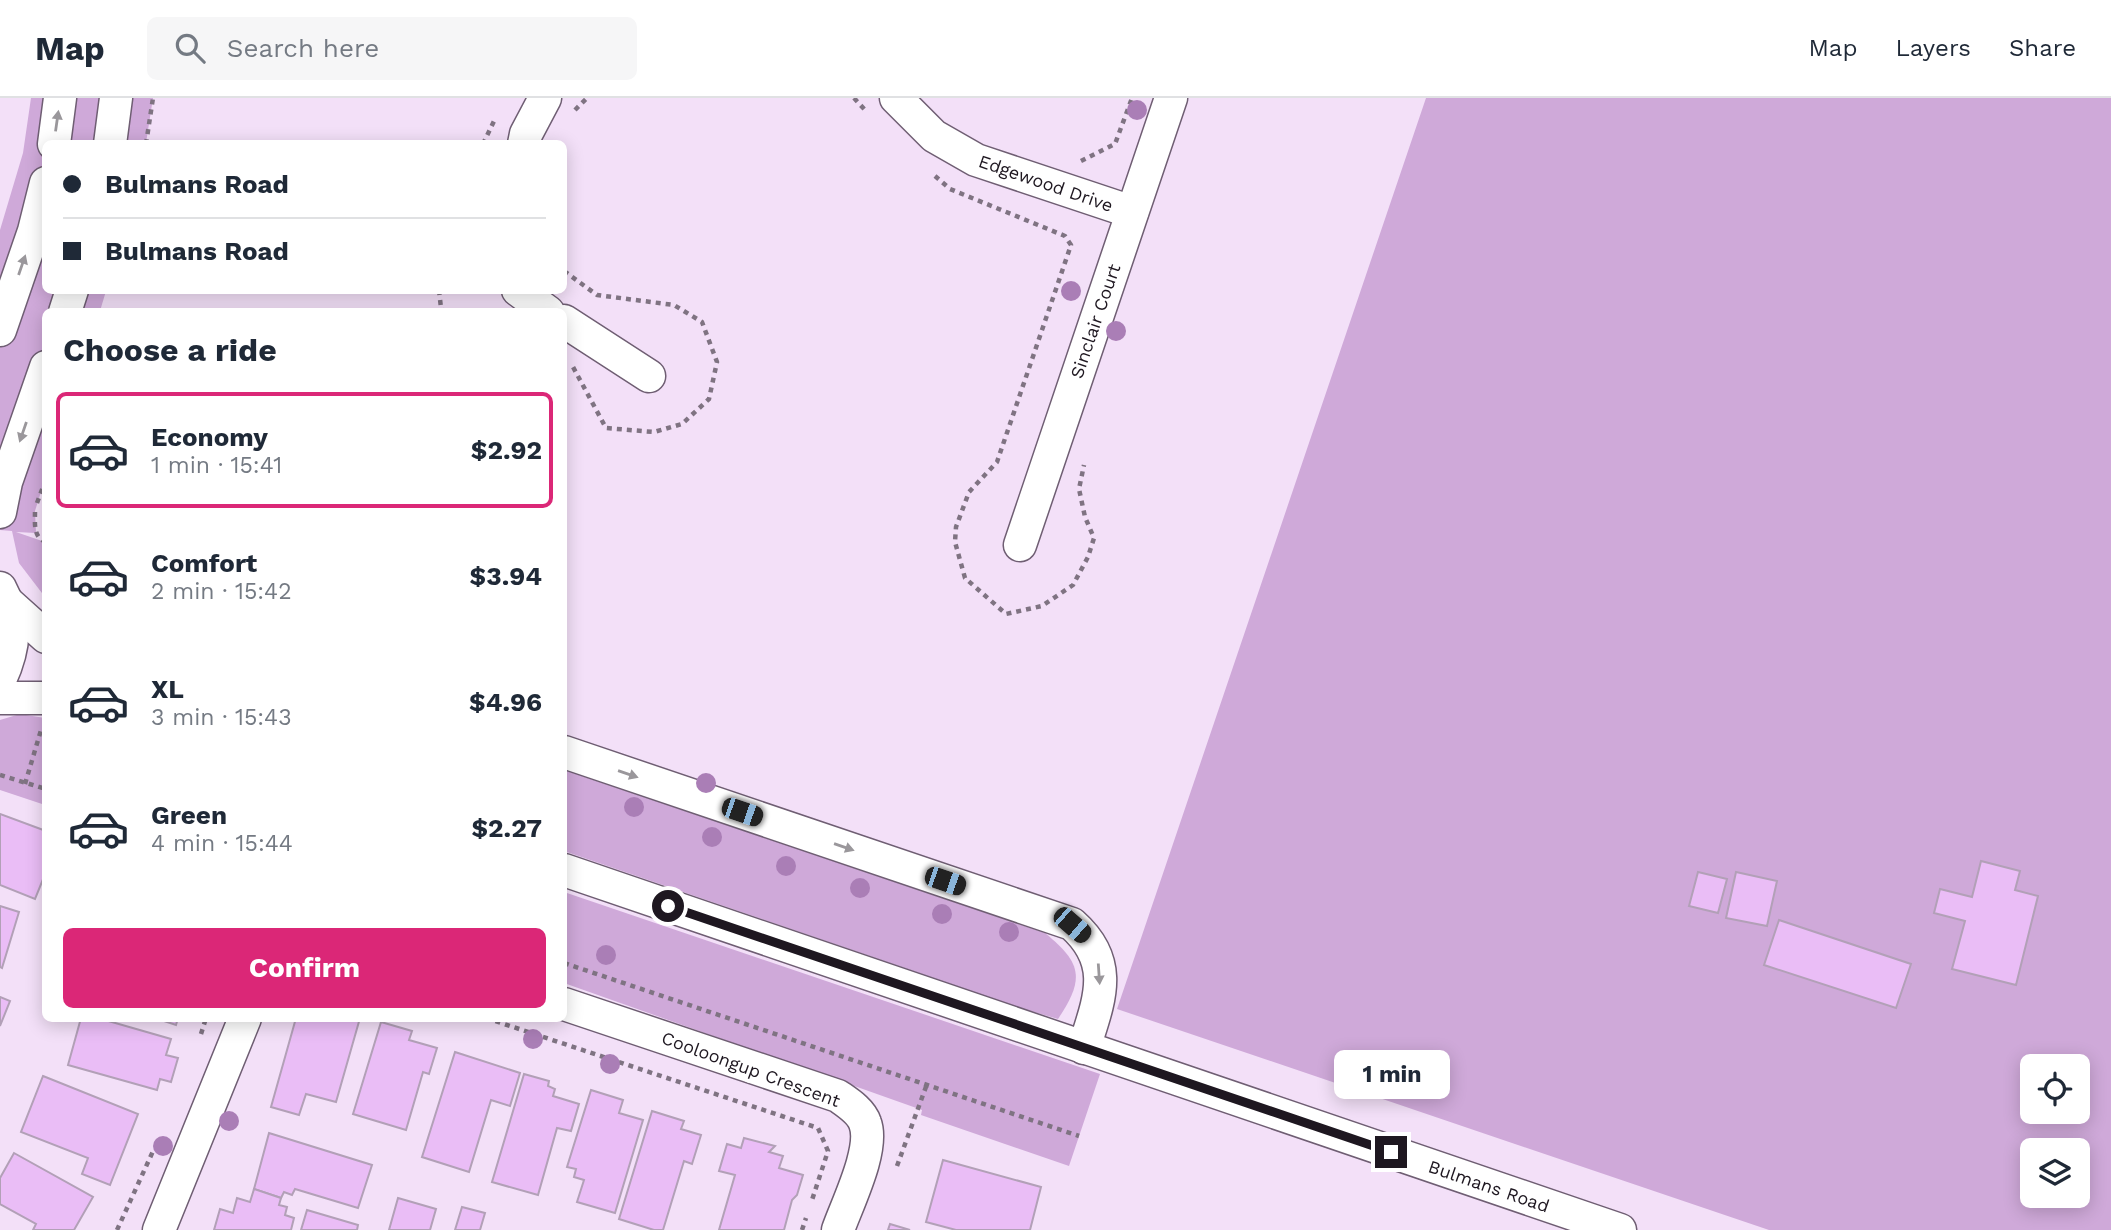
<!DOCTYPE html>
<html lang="en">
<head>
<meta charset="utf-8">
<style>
	body { margin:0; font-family:"Work Sans",sans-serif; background:#f6f6f7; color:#1f2937; height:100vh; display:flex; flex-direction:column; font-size:26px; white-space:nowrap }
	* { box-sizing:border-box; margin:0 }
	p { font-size:23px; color:#747a83 }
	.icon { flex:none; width:38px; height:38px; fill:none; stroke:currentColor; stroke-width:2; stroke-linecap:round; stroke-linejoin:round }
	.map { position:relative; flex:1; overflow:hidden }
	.details { position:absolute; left:42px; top:210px; width:525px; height:714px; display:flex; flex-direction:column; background:#fff; border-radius:10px; box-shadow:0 4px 18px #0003 }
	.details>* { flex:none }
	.hud { position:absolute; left:42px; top:42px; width:525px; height:154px; border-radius:10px; box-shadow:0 4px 18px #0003; display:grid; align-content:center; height:154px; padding:0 21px; background:#fff }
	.tools { position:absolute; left:2020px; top:956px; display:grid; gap:14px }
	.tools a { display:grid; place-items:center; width:70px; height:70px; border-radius:10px; background:#fff; box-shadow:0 4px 18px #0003; font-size:35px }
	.end { position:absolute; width:32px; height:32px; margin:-16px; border:9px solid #1e1720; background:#fff; box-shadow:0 0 0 4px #fff }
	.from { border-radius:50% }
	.bubble { position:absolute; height:49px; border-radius:10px; background:#fff; box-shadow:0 4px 18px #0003; font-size:23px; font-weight:700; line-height:49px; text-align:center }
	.car { position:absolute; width:21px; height:42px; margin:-21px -10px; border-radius:9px; box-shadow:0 0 5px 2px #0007; background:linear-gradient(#222 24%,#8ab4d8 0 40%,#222 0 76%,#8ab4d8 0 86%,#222 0) }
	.hud b { display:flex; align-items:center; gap:24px; height:66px; font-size:26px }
	.hud b+b { border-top:2px solid #e0e1e3 }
	.hud i { width:18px; height:18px; background:#1f2937 }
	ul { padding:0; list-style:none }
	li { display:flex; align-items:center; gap:21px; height:116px; margin:0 14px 10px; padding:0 7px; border:4px solid transparent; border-radius:10px }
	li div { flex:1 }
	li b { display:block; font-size:26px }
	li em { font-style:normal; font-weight:700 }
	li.selected { border-color:#db2777 }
	li>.icon { width:63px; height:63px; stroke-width:1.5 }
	h2 { padding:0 21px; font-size:32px; line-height:84px }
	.cta { display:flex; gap:14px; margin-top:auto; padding:14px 21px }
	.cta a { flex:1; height:80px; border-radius:10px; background:#db2777; color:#fff; font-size:28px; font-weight:700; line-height:80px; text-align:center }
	header { display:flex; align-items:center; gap:42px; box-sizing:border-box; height:98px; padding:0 35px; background:#fff; border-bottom:2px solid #e0e1e3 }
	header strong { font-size:33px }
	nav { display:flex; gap:38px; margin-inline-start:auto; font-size:24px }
	.search { width:490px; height:63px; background:#f6f6f7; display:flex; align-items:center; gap:18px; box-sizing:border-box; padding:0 24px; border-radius:10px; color:#747a83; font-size:26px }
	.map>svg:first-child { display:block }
</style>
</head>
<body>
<header>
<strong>Map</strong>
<div class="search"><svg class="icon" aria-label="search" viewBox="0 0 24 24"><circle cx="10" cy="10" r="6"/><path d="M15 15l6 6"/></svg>Search here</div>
<nav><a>Map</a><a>Layers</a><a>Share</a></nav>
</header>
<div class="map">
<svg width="2111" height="1132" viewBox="0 0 2111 1132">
	<rect width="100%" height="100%" fill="#f3e0f8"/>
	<g fill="#cfa9d9" fill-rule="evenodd">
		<path d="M31,0h122l-7,45 -100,1v146l60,1 -6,20 -54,1 -1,167 -10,32 1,22 -20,-1 29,10v55l-26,-34 -7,-32 -12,-1v-300l23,-77z"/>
		<path d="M1426,0h685v1132h-342l-652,-221zM2032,968h45v45h-45zM2032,1052h45v45h-45z"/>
		<path d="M20,616l25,4v87l-45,-15v-70z"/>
		<path d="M564,672l481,163c37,30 40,46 13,86l-34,-10 -460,-158z"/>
		<path d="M564,794l536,182 -31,92 -148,-51 1,-5 -358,-127z"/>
	</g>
	<g fill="#eabdf6" stroke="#b2a0b7" stroke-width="2">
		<path d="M0,716l46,17v41l-11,27 -35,-14z"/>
		<path d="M1981,763l39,10 -5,19 23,6 -22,89 -64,-16 13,-48 -31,-8 6,-24 32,8z"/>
		<path d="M1698,774l29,7 -9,34 -29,-7z"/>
		<path d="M1736,774l41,9 -10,45 -41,-8z"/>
		<path d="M0,808l19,6 -17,56 -2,-1z"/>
		<path d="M1779,822l132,44 -15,44 -132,-43z"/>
		<path d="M0,899l10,4 -10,25z"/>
		<path d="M81,920h17l73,21 -5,16 12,3 -7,24 -11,-3 -3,11 -89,-25z"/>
		<path d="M155,920h23l-2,7z"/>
		<path d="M296,920h64l-24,84 -30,-8 -7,21 -28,-8z"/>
		<path d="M381,924l31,9 -3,9 28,8 -8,26 -6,-2 -17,58 -53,-16z"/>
		<path d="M455,954l65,21 -10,33 -19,-6 -22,72 -47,-15z"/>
		<path d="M524,976l25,7 -1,5 7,3 -2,7 26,8 -8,27 -14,-3 -19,67 -46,-13z"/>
		<path d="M43,978l95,38 -28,71 -28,-11 6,-16 -67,-26z"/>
		<path d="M591,992l32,10 -4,13 24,7 -28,93 -38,-11 7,-22 -10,-3 2,-8 -9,-2z"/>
		<path d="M652,1013l32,10 -3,8 20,6 -9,29 -8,-3 -21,69h-9l-35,-11z"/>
		<path d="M269,1035l103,32 -14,43 -63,-19 -3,6 -8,-3 -3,6 -27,-9z"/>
		<path d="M744,1040l31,8 -6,6 14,4 -4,12 24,7 -6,20 -5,5 -8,30h-65l16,-55 -16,-4 8,-27 14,4z"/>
		<path d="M14,1055l79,44 -19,33h-41l3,-6 -36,-20v-26z"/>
		<path d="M943,1062l98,27 -11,43h-74l-30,-8z"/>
		<path d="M254,1091l27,9 -2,7 8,2 -2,8 9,3 -3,12h-77l6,-21 13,4 4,-15 13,4z"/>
		<path d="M398,1100l38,11 -6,21h-41z"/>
		<path d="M462,1109l23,6 -5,17h-25z"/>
		<path d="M307,1112l51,15 -1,5h-56z"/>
		<path d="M890,1126l20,6h-22z"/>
	</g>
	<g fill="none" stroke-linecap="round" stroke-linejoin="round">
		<defs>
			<g id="street">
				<path d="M896,0l38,38 42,24 156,52"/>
				<path d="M54,46l6,-46"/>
				<path d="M110,46l6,-46"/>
				<path d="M524,46l2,-10 19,-36"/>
				<path d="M518,192l30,22"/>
				<path d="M65,214l7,-22"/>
				<path d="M564,223l85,55"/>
				<path d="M0,232l34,-99 12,-48"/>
				<path d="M0,414l6,-30 40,-115"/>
				<path d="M1020,447l151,-447"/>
				<path d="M0,490c18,33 15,59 0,92"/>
				<path d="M7,504l39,35"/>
				<path d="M0,600h46"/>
				<path d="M564,654l508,172c44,39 27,76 12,124"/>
				<path d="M564,772l1056,360"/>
				<path d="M564,906l274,92c10,7 23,15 27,27 10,26 -18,81 -27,107"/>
				<path d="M159,1132l86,-212"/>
			</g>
		</defs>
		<use href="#street" stroke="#6f5e73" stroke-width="35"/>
		<g stroke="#7f7382" stroke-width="4.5" stroke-dasharray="5 5" stroke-linecap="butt">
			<path d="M854,0l11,12"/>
			<path d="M575,12l12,-12"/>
			<path d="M146,46l7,-46"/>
			<path d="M483,46l11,-23"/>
			<path d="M1081,63l34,-17 17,-46"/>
			<path d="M935,78l15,13 115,47 6,9 -74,217 -28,30 -13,35 -1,15 10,36 41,36 36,-8 31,-21 15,-28 6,-19 -9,-21 -6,-28 5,-24"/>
			<path d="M564,173l33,24 77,10 28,17 15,40 -8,37 -27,25 -28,8 -48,-4 -33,-61"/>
			<path d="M439,192l2,18 4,4"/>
			<path d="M37,405l9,-24"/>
			<path d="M35,414c0,11 -2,26 11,30"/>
			<path d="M0,677l46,14"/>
			<path d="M25,686l16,-54"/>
			<path d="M564,865l515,173"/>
			<path d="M486,920l332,110 10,23 -17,52"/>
			<path d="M201,936l5,-16"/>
			<path d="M897,1068l30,-82"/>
			<path d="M117,1132l37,-81"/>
			<path d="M802,1132l4,-12"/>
		</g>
		<use href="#street" stroke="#fff" stroke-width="32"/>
	</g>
	<g fill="#aa7eb6">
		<circle cx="1137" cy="12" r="10"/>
		<circle cx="1071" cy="193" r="10"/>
		<circle cx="1116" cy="233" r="10"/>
		<circle cx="706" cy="685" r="10"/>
		<circle cx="634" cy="709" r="10"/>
		<circle cx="712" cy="739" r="10"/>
		<circle cx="786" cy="768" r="10"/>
		<circle cx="860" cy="790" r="10"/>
		<circle cx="942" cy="816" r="10"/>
		<circle cx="1009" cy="834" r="10"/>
		<circle cx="606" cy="857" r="10"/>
		<circle cx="533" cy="941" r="10"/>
		<circle cx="610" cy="966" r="10"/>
		<circle cx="229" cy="1023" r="10"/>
		<circle cx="163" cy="1048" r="10"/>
	</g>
	<defs><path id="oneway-solid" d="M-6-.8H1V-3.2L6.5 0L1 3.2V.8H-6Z" transform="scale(1.75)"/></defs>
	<g fill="#9a979b">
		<use href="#oneway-solid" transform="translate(57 23) rotate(-82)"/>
		<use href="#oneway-solid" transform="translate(22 167) rotate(-71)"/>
		<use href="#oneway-solid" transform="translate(23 334) rotate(109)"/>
		<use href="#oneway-solid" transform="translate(628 676) rotate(19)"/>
		<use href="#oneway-solid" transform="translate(844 749) rotate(19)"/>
		<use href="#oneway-solid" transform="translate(1099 876) rotate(86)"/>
	</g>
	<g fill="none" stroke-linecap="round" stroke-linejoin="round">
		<path stroke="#1e1720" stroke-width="9" d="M668,808l723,246"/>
	</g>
	<g text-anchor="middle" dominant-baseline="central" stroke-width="7" stroke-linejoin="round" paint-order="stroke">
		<g font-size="18" fill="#1e1720" stroke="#fff">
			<text transform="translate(1046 85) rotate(19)">Edgewood Drive</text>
			<text transform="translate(1095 223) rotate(-71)">Sinclair Court</text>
			<text transform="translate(751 971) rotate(20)">Cooloongup Crescent</text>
			<text transform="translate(1489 1088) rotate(19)">Bulmans Road</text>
		</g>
	</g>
</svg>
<div class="tools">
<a><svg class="icon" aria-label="locate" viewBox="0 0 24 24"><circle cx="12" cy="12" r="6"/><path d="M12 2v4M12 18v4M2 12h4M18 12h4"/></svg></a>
<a><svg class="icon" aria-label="layers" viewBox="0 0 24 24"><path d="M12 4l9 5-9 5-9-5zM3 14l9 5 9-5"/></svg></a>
</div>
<i class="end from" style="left:668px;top:808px"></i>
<i class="end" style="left:1391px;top:1054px"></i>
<div class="bubble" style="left:1334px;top:952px;width:116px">1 min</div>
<i class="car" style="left:742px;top:714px;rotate:109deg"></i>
<i class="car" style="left:945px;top:783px;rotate:109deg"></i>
<i class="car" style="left:1072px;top:827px;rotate:131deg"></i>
<div class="hud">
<b><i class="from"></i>Bulmans Road</b>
<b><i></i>Bulmans Road</b>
</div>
<section class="details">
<h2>Choose a ride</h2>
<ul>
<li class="selected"><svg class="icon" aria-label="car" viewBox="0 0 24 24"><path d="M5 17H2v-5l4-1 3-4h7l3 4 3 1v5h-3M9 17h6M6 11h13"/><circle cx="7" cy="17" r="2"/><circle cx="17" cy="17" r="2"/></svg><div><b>Economy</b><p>1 min · 15:41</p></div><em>$2.92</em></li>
<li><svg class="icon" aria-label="car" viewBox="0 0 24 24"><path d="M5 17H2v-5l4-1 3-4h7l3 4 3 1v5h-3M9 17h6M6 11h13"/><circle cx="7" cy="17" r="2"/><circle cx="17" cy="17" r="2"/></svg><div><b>Comfort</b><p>2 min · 15:42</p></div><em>$3.94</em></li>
<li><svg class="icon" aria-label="car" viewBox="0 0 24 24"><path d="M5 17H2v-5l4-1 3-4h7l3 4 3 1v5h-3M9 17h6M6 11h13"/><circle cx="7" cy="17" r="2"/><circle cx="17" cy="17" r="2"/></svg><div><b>XL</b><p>3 min · 15:43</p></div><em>$4.96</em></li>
<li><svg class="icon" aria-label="car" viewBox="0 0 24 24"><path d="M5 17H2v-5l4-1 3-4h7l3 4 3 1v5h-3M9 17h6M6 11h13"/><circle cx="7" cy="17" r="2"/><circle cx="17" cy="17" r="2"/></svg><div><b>Green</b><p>4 min · 15:44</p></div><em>$2.27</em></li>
</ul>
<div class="cta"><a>Confirm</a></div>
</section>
</div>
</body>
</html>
